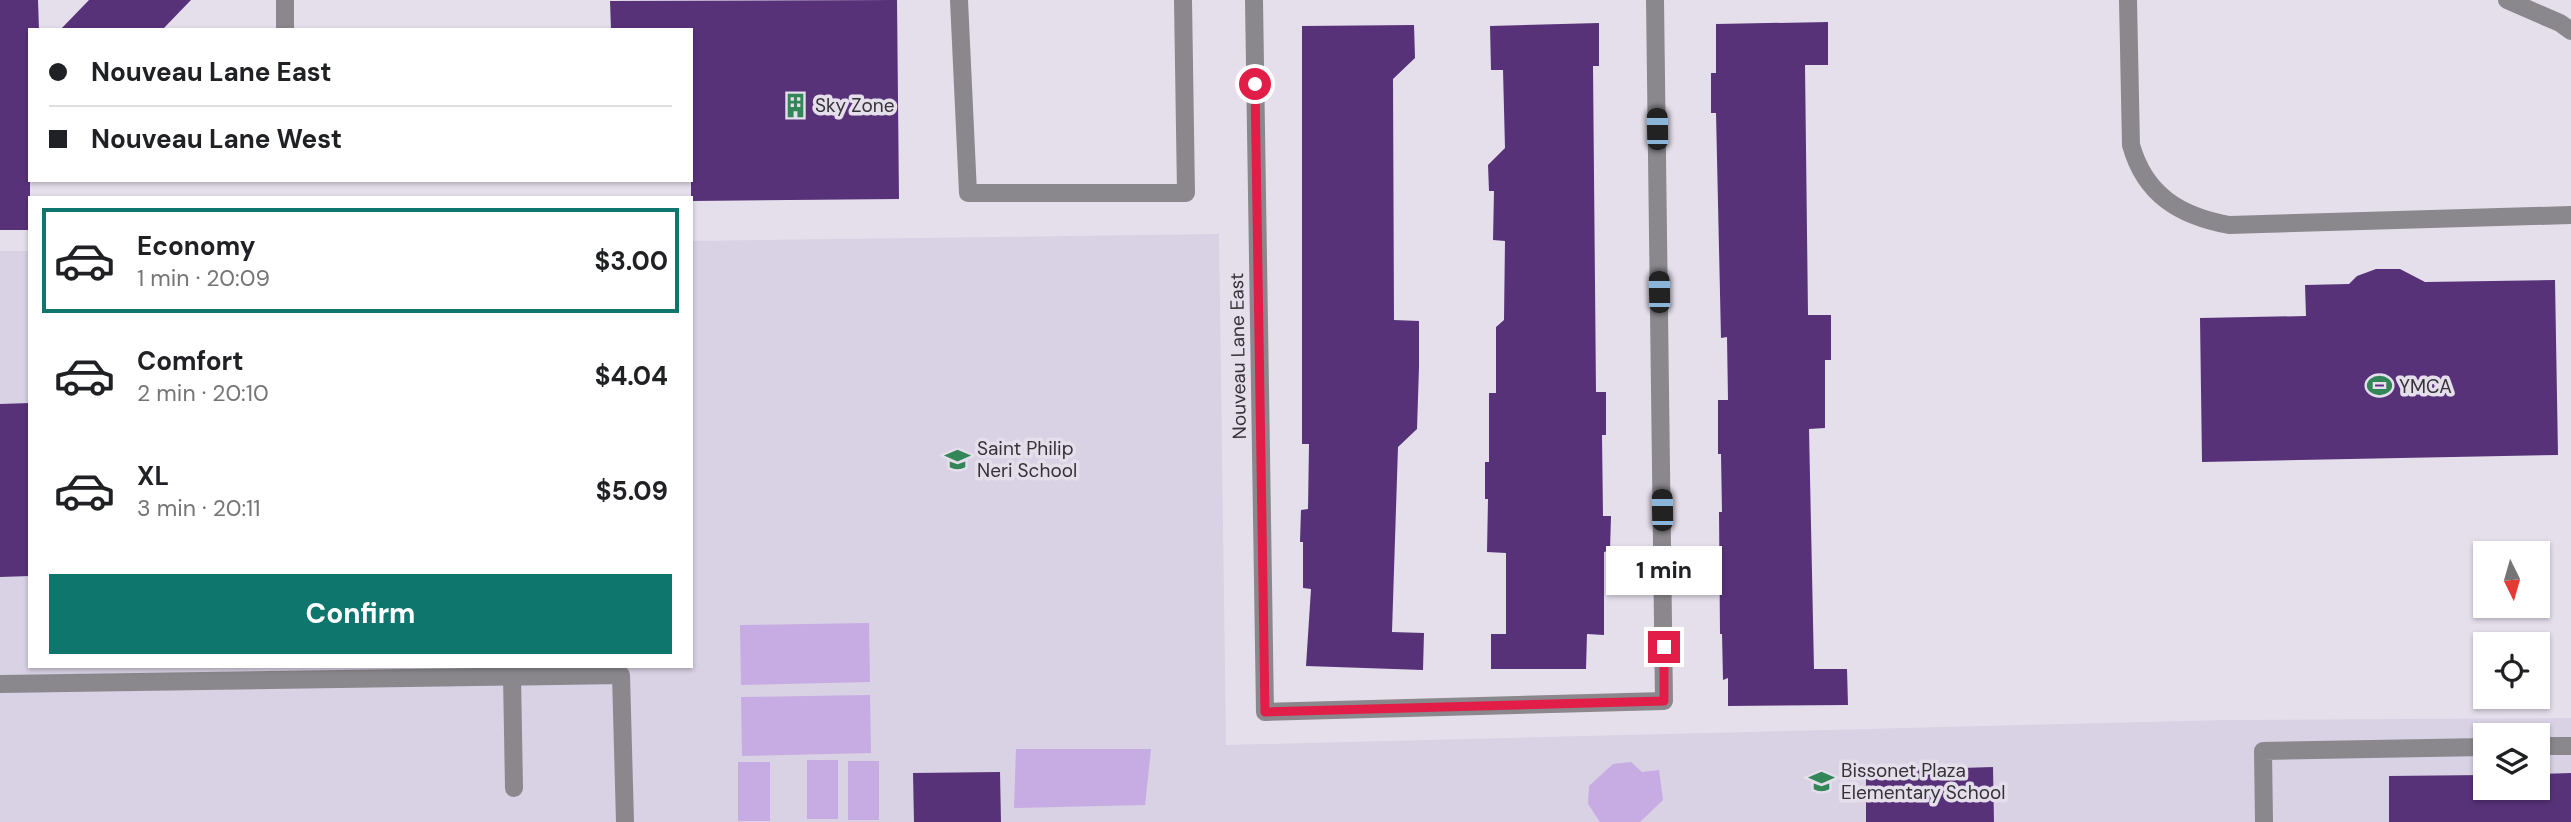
<!DOCTYPE html>
<html lang="en">
<head>
<meta charset="utf-8">
<style>
	body { margin:0; font-family:"DM Sans",sans-serif; background:#f6f6f6; color:#202124; height:100vh; display:flex; flex-direction:column; font-size:26px; white-space:nowrap }
	* { box-sizing:border-box; margin:0 }
	p { font-size:23px; color:#757577 }
	.icon { flex:none; width:38px; height:38px; fill:none; stroke:currentColor; stroke-width:2; stroke-linecap:round; stroke-linejoin:round }
	.map { position:relative; flex:1; overflow:hidden }
	.drawer { position:absolute; left:28px; top:196px; width:665px; height:472px; display:flex; flex-direction:column; background:#fff; border-radius:0px; box-shadow:0 2px 5px #0004 }
	.drawer>* { flex:none }
	.guide { position:absolute; left:28px; top:28px; width:665px; height:154px; border-radius:0px; box-shadow:0 2px 5px #0004; display:grid; align-content:center; height:154px; padding:0 21px; background:#fff }
	.needle { width:46px; rotate:175deg }
	.controls { position:absolute; left:2473px; top:541px; display:grid; gap:14px }
	.controls a { display:grid; place-items:center; width:77px; height:77px; border-radius:0px; background:#fff; box-shadow:0 2px 5px #0004; font-size:35px }
	.end { position:absolute; width:32px; height:32px; margin:-16px; border:9px solid #e11d48; background:#fff; box-shadow:0 0 0 4px #fff }
	.from { border-radius:50% }
	.bubble { position:absolute; height:49px; border-radius:0px; background:#fff; box-shadow:0 2px 5px #0004; font-size:23px; font-weight:700; line-height:49px; text-align:center }
	.car { position:absolute; width:21px; height:42px; margin:-21px -10px; border-radius:9px; box-shadow:0 0 5px 2px #0007; background:linear-gradient(#222 24%,#8ab4d8 0 40%,#222 0 76%,#8ab4d8 0 86%,#222 0) }
	.guide b { display:flex; align-items:center; gap:24px; height:66px; font-size:26px }
	.guide b+b { border-top:2px solid #e0e0e0 }
	.guide i { width:18px; height:18px; background:#202124 }
	ul { padding:12px 0 0; list-style:none }
	li { display:flex; align-items:center; gap:21px; height:105px; margin:0 14px 10px; padding:0 7px; border:4px solid transparent; border-radius:0px }
	li div { flex:1 }
	li b { display:block; font-size:26px }
	li em { font-style:normal; font-weight:700 }
	li.on { border-color:#0f766e }
	li>.icon { width:63px; height:63px; stroke-width:1.5 }
	.cta { display:flex; gap:14px; margin-top:auto; padding:14px 21px }
	.cta a { flex:1; height:80px; border-radius:0px; background:#0f766e; color:#fff; font-size:28px; font-weight:700; line-height:80px; text-align:center }
	.map>svg:first-child { display:block }
</style>
</head>
<body>
<div class="map">
<svg width="2571" height="822" viewBox="0 0 2571 822">
	<rect width="100%" height="100%" fill="#e5dfec"/>
	<path fill="#d9d1e4" fill-rule="evenodd" d="M1219,234l7,511 1001,-25 344,-2v104h-2571v-571h30v416h661v-426zM2485,735h53v53h-53z"/>
	<g fill="#c6ace3">
		<path d="M869,623l1,59 -129,3 -1,-60z"/>
		<path d="M870,695l1,58 -129,3 -1,-59z"/>
		<path d="M1016,749h135l-6,56 -131,3z"/>
		<rect x="807" y="760" width="31" height="59"/>
		<rect x="848" y="761" width="31" height="59"/>
		<rect x="738" y="762" width="32" height="59"/>
		<path d="M1631,762l11,10 17,-2 4,30 -23,22h-40l-12,-18 1,-18 24,-22z"/>
	</g>
	<g fill="#573279">
		<path d="M0,0h38l1,30h-9v200h-30z"/>
		<path d="M89,0h102l-29,30h-102z"/>
		<path d="M897,0l2,199 -208,2v-171h-80l-1,-29z"/>
		<path d="M1828,22v43h-23l3,250h23v45h-6v68l-16,1 5,240h33l1,36 -120,1v-28l-5,2 -1,-46h-2l-1,-122h3l-1,-58h-3v-54h10l-1,-63 -6,1 -5,-225h-5v-40h5v-49z"/>
		<path d="M1599,23v43h-6l3,326h10v43h-4l1,81h8l-1,34 -6,2v83l-17,-1 -1,35h-95v-35h15v-81l-19,-1 1,-53h-3v-37h4v-69h7v-66l8,-7 1,-79 -12,-1 1,-49h-5l-1,-26 17,-17 -2,-78h-12l-1,-44z"/>
		<path d="M1414,25l1,33 -22,21 1,241 25,1v46l-2,62 -19,18 -6,185 32,1 -1,37 -117,-4 5,-77 -8,-1v-46h-3l1,-32 7,-1 1,-65h-7v-418z"/>
		<path d="M2376,269h24l25,13 130,-2 3,175 -356,7 -2,-144 106,-2 -1,-31 44,-1 8,-8z"/>
		<path d="M30,403v173l-30,1v-173z"/>
		<path d="M1993,767l1,55h-128v-51z"/>
		<path d="M1000,772l1,50h-87l-1,-49z"/>
		<path d="M2571,773v49h-182v-46l96,-1v13h53v-14z"/>
	</g>
	<g fill="none" stroke-linecap="round" stroke-linejoin="round">
		<g stroke="#8a888d" stroke-width="18">
			<path d="M285,0v30"/>
			<path d="M959,0l9,193h218l-3,-193"/>
			<path d="M1254,0l11,712 399,-11 -9,-701"/>
			<path d="M2128,0l3,145c14,50 49,71 98,80l342,-10"/>
			<path d="M2507,0l53,23 11,8"/>
			<path d="M512,676l2,112"/>
			<path d="M0,684l621,-9 4,147"/>
			<path d="M2538,746h33"/>
			<path d="M2264,822l-1,-71 222,-4"/>
		</g>
	</g>
	<g fill="none" stroke-linecap="round" stroke-linejoin="round">
		<path stroke="#e11d48" stroke-width="9" d="M1255,84l10,628 399,-11v-54"/>
	</g>
	<defs>
		<symbol id="building-bare" viewBox="-9 -9 18 18"><path d="M-4-6H4V6H1V3H-1V6H-4ZM-2.5-4.3h1.7v1.8h-1.7ZM.8-4.3h1.7v1.8H.8ZM-2.5-1h1.7V.8h-1.7ZM.8-1h1.7V.8H.8Z" fill="#338658" stroke="#e5dfec" stroke-width="2.5" paint-order="stroke"/></symbol>
		<symbol id="stadium-bare" viewBox="-9 -9 18 18"><path d="M0-5a6.5 5 0 1 0 0 10a6.5 5 0 1 0 0-10ZM-3.5-1.8h7v3.6h-7Z" fill="#338658" stroke="#e5dfec" stroke-width="2.5" paint-order="stroke"/></symbol>
		<symbol id="school-bare" viewBox="-9 -9 18 18"><path d="M0-5L7-2L0 1L-7-2ZM-4 1L0 2.5L4 1V4Q0 6-4 4Z" fill="#338658" stroke="#e5dfec" stroke-width="2.5" paint-order="stroke"/></symbol>
	</defs>
	<g fill-rule="evenodd">
		<use href="#building-bare" x="778" y="88" width="35" height="35"/>
		<use href="#stadium-bare" x="2362" y="368" width="35" height="35"/>
		<use href="#school-bare" x="940" y="442" width="35" height="35"/>
		<use href="#school-bare" x="1804" y="764" width="35" height="35"/>
	</g>
	<g text-anchor="middle" dominant-baseline="central" stroke-width="7" stroke-linejoin="round" paint-order="stroke">
		<g font-size="19" fill="#343237" stroke="#e5dfec" text-anchor="start">
			<text x="815" y="105">Sky Zone</text>
			<text x="2399" y="386">YMCA</text>
			<text x="977" y="448">Saint Philip<tspan x="977" dy="22">Neri School</tspan></text>
			<text x="1841" y="770">Bissonet Plaza<tspan x="1841" dy="22">Elementary School</tspan></text>
		</g>
		<g font-size="19" fill="#343237" stroke="#e5dfec">
			<text transform="translate(1238 356) rotate(-91)">Nouveau Lane East</text>
		</g>
	</g>
</svg>
<div class="controls">
<a><svg class="needle" viewBox="-14 -14 28 28"><path d="M0-13l5 13h-10z" fill="#e53935"/><path d="M0 13l5-13h-10z" fill="#757577"/></svg></a>
<a><svg class="icon" aria-label="locate" viewBox="0 0 24 24"><circle cx="12" cy="12" r="6"/><path d="M12 2v4M12 18v4M2 12h4M18 12h4"/></svg></a>
<a><svg class="icon" aria-label="layers" viewBox="0 0 24 24"><path d="M12 4l9 5-9 5-9-5zM3 14l9 5 9-5"/></svg></a>
</div>
<i class="end from" style="left:1255px;top:84px"></i>
<i class="end" style="left:1664px;top:647px"></i>
<div class="bubble" style="left:1606px;top:546px;width:116px">1 min</div>
<i class="car" style="left:1657px;top:129px;rotate:359deg"></i>
<i class="car" style="left:1659px;top:292px;rotate:359deg"></i>
<i class="car" style="left:1662px;top:510px;rotate:359deg"></i>
<div class="guide">
<b><i class="from"></i>Nouveau Lane East</b>
<b><i></i>Nouveau Lane West</b>
</div>
<section class="drawer">
<ul>
<li class="on"><svg class="icon" aria-label="car" viewBox="0 0 24 24"><path d="M5 17H2v-5l4-1 3-4h7l3 4 3 1v5h-3M9 17h6M6 11h13"/><circle cx="7" cy="17" r="2"/><circle cx="17" cy="17" r="2"/></svg><div><b>Economy</b><p>1 min · 20:09</p></div><em>$3.00</em></li>
<li><svg class="icon" aria-label="car" viewBox="0 0 24 24"><path d="M5 17H2v-5l4-1 3-4h7l3 4 3 1v5h-3M9 17h6M6 11h13"/><circle cx="7" cy="17" r="2"/><circle cx="17" cy="17" r="2"/></svg><div><b>Comfort</b><p>2 min · 20:10</p></div><em>$4.04</em></li>
<li><svg class="icon" aria-label="car" viewBox="0 0 24 24"><path d="M5 17H2v-5l4-1 3-4h7l3 4 3 1v5h-3M9 17h6M6 11h13"/><circle cx="7" cy="17" r="2"/><circle cx="17" cy="17" r="2"/></svg><div><b>XL</b><p>3 min · 20:11</p></div><em>$5.09</em></li>
</ul>
<div class="cta"><a>Confirm</a></div>
</section>
</div>
</body>
</html>
